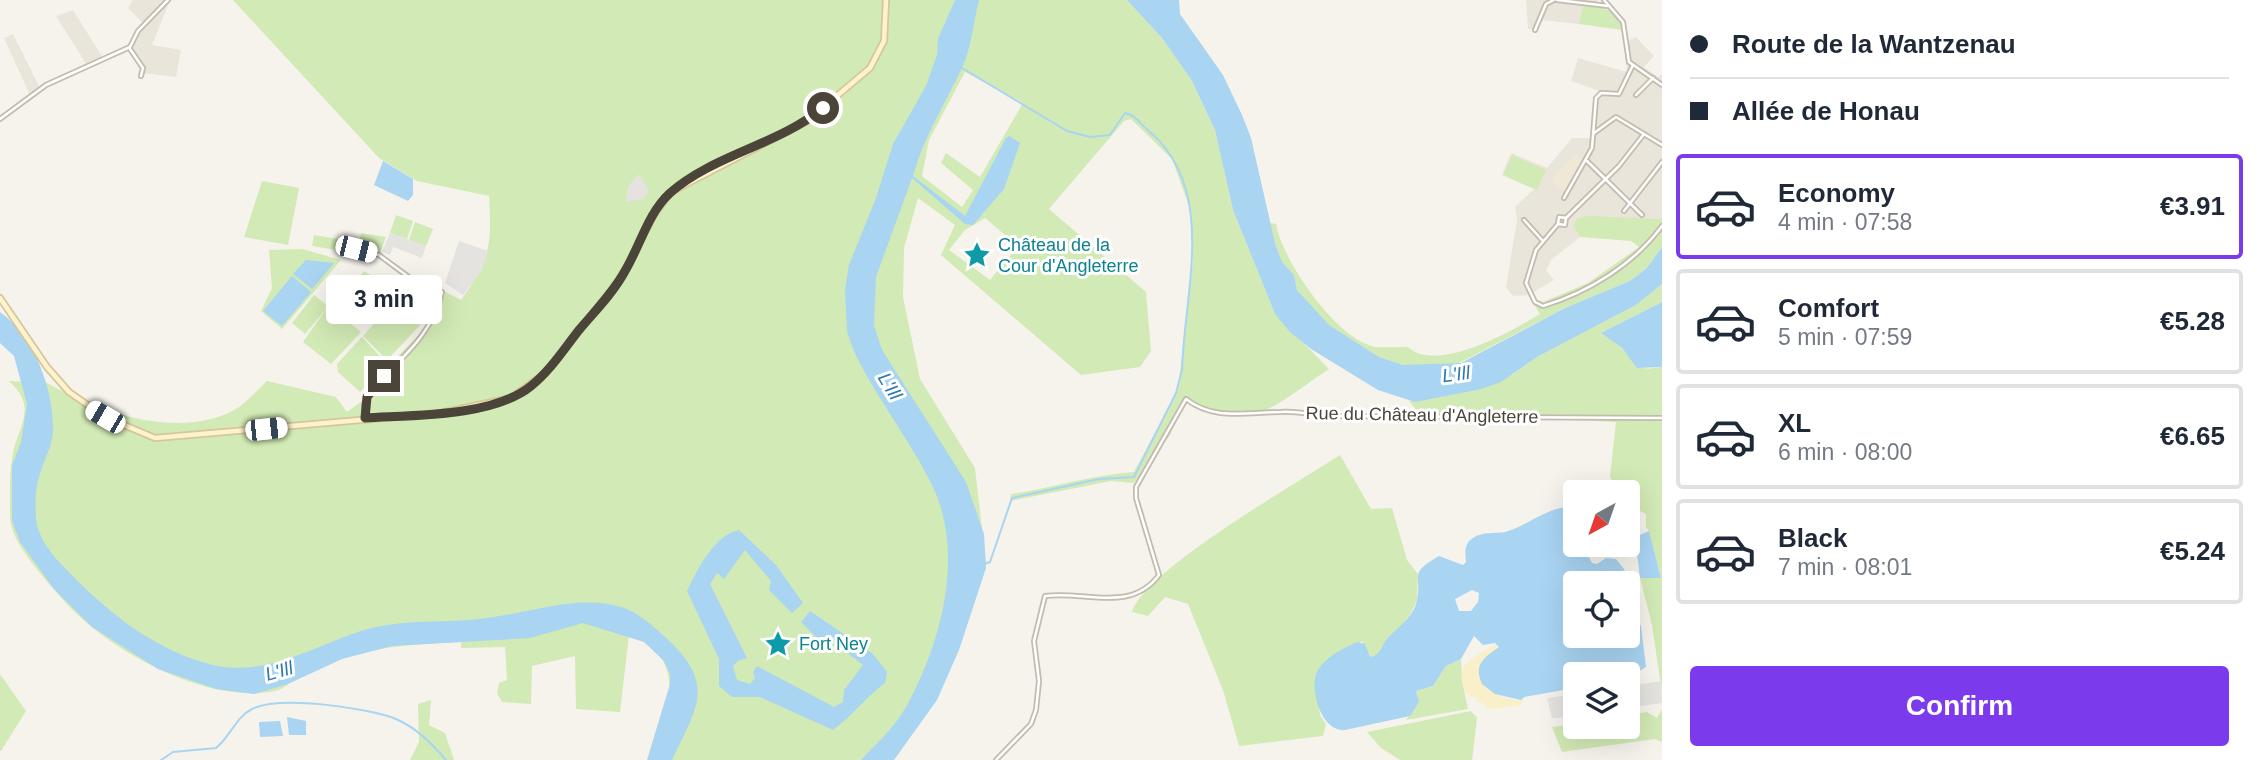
<!DOCTYPE html>
<html lang="en">
<head>
<meta charset="utf-8">
<style>
	body { margin:0; font-family:Arial,sans-serif; background:#f2f2f3; color:#1f2937; height:100vh; display:flex; flex-direction:column; font-size:26px; white-space:nowrap }
	* { box-sizing:border-box; margin:0 }
	p { font-size:23px; color:#747a83 }
	.icon { flex:none; width:38px; height:38px; fill:none; stroke:currentColor; stroke-width:2; stroke-linecap:round; stroke-linejoin:round }
	.map { position:relative; flex:1; overflow:hidden }
	.details { display:flex; flex-direction:column; background:#fff; width:595px }
	.details>* { flex:none }
	.banner { display:grid; align-content:center; height:154px; padding:0 28px; background:#fff }
	.needle { width:46px; rotate:220deg }
	.controls { position:absolute; left:1563px; top:480px; display:grid; gap:14px }
	.controls a { display:grid; place-items:center; width:77px; height:77px; border-radius:7px; background:#fff; box-shadow:0 7px 28px #0002; font-size:35px }
	.end { position:absolute; width:32px; height:32px; margin:-16px; border:9px solid #4b4439; background:#fff; box-shadow:0 0 0 4px #fff }
	.from { border-radius:50% }
	.bubble { position:absolute; height:49px; border-radius:7px; background:#fff; box-shadow:0 7px 28px #0002; font-size:23px; font-weight:700; line-height:49px; text-align:center }
	.car { position:absolute; width:21px; height:42px; margin:-21px -10px; border-radius:9px; box-shadow:0 0 5px 2px #0007; background:linear-gradient(#fff 24%,#345 0 40%,#fff 0 76%,#345 0 86%,#fff 0) }
	.banner b { display:flex; align-items:center; gap:24px; height:66px; font-size:26px }
	.banner b+b { border-top:2px solid #e0e1e3 }
	.banner i { width:18px; height:18px; background:#1f2937 }
	ul { padding:0; list-style:none }
	li { display:flex; align-items:center; gap:21px; height:105px; margin:0 14px 10px; padding:0 14px; border:4px solid #e0e1e3; border-radius:7px }
	li div { flex:1 }
	li b { display:block; font-size:26px }
	li em { font-style:normal; font-weight:700 }
	li.active { border-color:#7c3aed }
	li>.icon { width:63px; height:63px; stroke-width:1.5 }
	.button { display:flex; gap:14px; margin-top:auto; padding:14px 28px }
	.button a { flex:1; height:80px; border-radius:7px; background:#7c3aed; color:#fff; font-size:28px; font-weight:700; line-height:80px; text-align:center }
	main { display:flex; flex:1; min-height:0 }
	.map>svg:first-child { display:block }
</style>
</head>
<body>
<main>
<div class="map">
<svg width="1662" height="760" viewBox="0 0 1662 760">
	<rect width="100%" height="100%" fill="#f6f3ec"/>
	<g fill="#eae5da">
		<path d="M133,0h37l-18,45 29,5 -5,27 -33,-4 -15,-23 15,-27 -15,-15z"/>
		<path d="M1526,0h72l-1,7 -14,-1 -4,18 -39,-4 -3,9h-9z"/>
		<path d="M73,10l30,48 -16,7 -31,-49z"/>
		<path d="M13,34l27,54 -10,7 -26,-57z"/>
		<path d="M1636,37l18,19 -10,11 14,10 4,-3v145l-85,-1 -4,8 7,11 -29,23 -5,10 8,10 -26,15 -15,1 -7,-9 11,-67 -2,-13 19,-18 -32,-14 9,-22 36,15 25,-30h19l8,-47 -28,-10 7,-23 49,14 -3,-29z"/>
	</g>
	<path fill="#efe8d6" d="M1576,154l8,7 -18,34 -15,-16z"/>
	<g fill="#d2eab5" fill-rule="evenodd">
		<path d="M233,0h894l35,38 30,43 23,49 18,80 42,104 54,55c-19,12 -38,28 -59,39 -21,11 -64,2 -83,-10l-17,37 -36,48 -23,-2 -101,20 1,-7c41,-6 81,-19 123,-22l44,-83 15,-128 -1,-47 -20,-55 -41,-40 -7,2 -75,88 97,83 5,59 -11,16 -59,8 -140,-120 14,-30 -37,-27 -14,50 -1,49 17,82 55,89 11,96 -23,3 -21,89 -70,104h-224c19,-46 44,-101 -19,-125l-9,77 -44,-3 -1,-53 -43,10 -1,38 -29,-2 -5,-9 2,-10 8,-3 -2,-33 -44,1v-6c-45,2 -88,4 -130,21 -12,5 -23,10 -34,16 -8,3 -12,10 -22,12 -68,14 -166,-40 -211,-90 -16,-19 -54,-58 -54,-84 0,-18 -1,-41 2,-58 4,-32 28,-50 -3,-78l38,2 51,27 -8,-7c42,19 102,30 144,7 12,-6 23,-20 33,-29l69,16 11,15 15,-11 8,-16 60,-62 12,-33 19,10c29,-42 31,-53 28,-104l-72,-15 -38,-23zM965,72l58,31 -43,74 -34,-24 -5,10 32,27 -11,17 -40,-31 7,-36zM985,218l33,28 -28,34 -41,-30 16,-20z"/>
		<path d="M1583,5c17,4 36,1 39,25l-43,-6z"/>
		<path d="M1512,155l34,15 -9,20 -34,-15z"/>
		<path d="M262,181l37,7 -11,57 -44,-8z"/>
		<path d="M396,215l17,6 -6,18 -17,-6z"/>
		<path d="M1589,216l73,3v28l-15,21 -17,13 -65,27 -106,55 -21,3 -36,-1 -23,-8 -50,-31 -32,-36 -3,-15 -12,-13 -7,-19 -5,-20 6,1c6,36 60,115 99,123 10,1 23,0 33,0 29,27 104,-16 132,-33l-12,-19 5,-3 4,8 6,2 45,-19 51,-36 -8,-6 -51,-4 -7,-11 4,-8z"/>
		<path d="M415,222l18,7 -7,17 -17,-6z"/>
		<path d="M361,233l25,4 -6,16 -22,-5z"/>
		<path d="M314,235l30,5 -2,11 -30,-5z"/>
		<path d="M302,249l39,11 -59,69 -21,-18 11,-23 -3,-38z"/>
		<path d="M364,271l14,9 3,11 -19,28 -5,1 -20,-16z"/>
		<path d="M398,280l38,13 -9,25 -40,42 -24,-24 25,-28z"/>
		<path d="M1662,284v18l-61,31c8,6 17,11 23,18 15,16 14,20 38,16v326l-10,-68 -12,-47h21l-12,-47 -3,-4v-13l-6,-3 -12,7v-26h-12l-6,-16 6,-54 -197,-9 -10,-12 53,-9 50,-17 25,-18 99,-52z"/>
		<path d="M314,295l47,37 -30,32 -28,-22 24,-34 -22,26 -13,-11z"/>
		<path d="M362,337l25,27 -27,28 -22,-20 -1,-8z"/>
		<path d="M1340,455l31,54 21,-1 15,52 11,14 -1,26 -6,13 -10,15 -13,10 -11,18 -7,1 -8,-16 -47,36 5,38 6,9 -3,12 -84,10 -16,-56 -35,-86 -23,-7 -17,19 -16,-4c14,-43 164,-128 208,-157z"/>
		<path d="M1461,659l1,22 6,28 -62,11 13,-18 -3,-11 17,-5 13,-20z"/>
		<path d="M0,674l26,37 -25,40h-1z"/>
		<path d="M431,700l-2,25 16,8 9,27h-44l9,-18 -1,-38z"/>
		<path d="M1662,709v33l-7,-3 -93,13 -10,-25 23,-3v2h53v-11l19,-3 10,6z"/>
		<path d="M1471,711l6,7 -5,42h-72l-19,-12 -14,-16z"/>
	</g>
	<path fill="#f9efc9" d="M1496,644l5,53 17,3 6,-3 -4,9 -32,3 -5,-6h-5l-2,-5 -9,-3c-16,-34 8,-36 29,-51z"/>
	<g fill="#e5e3e0">
		<path d="M639,174l10,17 -6,8 -17,3 2,-16z"/>
		<path d="M390,233l36,13 -4,12 -29,-11 -3,8 -8,-3z"/>
		<path d="M459,241l29,10 -6,19 -19,25 -18,-12z"/>
		<path d="M1661,681l1,22 -34,5v-22z"/>
		<path d="M1575,694v23l-23,1 -5,-20z"/>
	</g>
	<g fill="#a9d4f2" fill-rule="evenodd">
		<path d="M955,0h24c-6,23 -7,46 -17,68 -17,36 -38,68 -49,108l52,40 41,-78 3,-2 11,7 -16,46 -31,36 -8,-1 -53,-46 -36,99 -2,48 8,25 84,132 18,52 2,34 -27,82 -22,50 -43,60h-33c16,-17 34,-33 45,-53 35,-63 59,-151 27,-220 -23,-48 -58,-90 -80,-138l-6,-18 -2,-41 4,-25 27,-67 17,-54 33,-58 11,-31 1,-16z"/>
		<path d="M1127,0h52l1,14 43,61 19,40 9,23 24,105 7,19 12,13 3,15 32,35 50,32 24,8 58,-2 104,-55 65,-27 17,-13 15,-21v37l-26,21 -99,52 -36,25 -20,7 -66,13 -37,-12 -67,-41 -21,-17 -15,-18 -42,-104 -18,-80 -23,-49 -30,-43z"/>
		<path d="M383,161l30,18v16l-5,6 -34,-16z"/>
		<path d="M306,260l28,3 -22,26 -19,-15z"/>
		<path d="M292,276l19,16 -29,34 -19,-15z"/>
		<path d="M1662,302v65l-25,1 -15,-20 -21,-15z"/>
		<path d="M0,312c35,25 54,78 53,120 -1,13 -7,24 -11,36 -7,17 -7,35 -6,52 2,17 16,35 27,46 41,43 87,82 146,98 56,15 104,-18 155,-34 41,-12 82,-6 123,-12 43,-5 92,-24 134,-11 17,5 31,18 44,30 52,47 32,70 7,123h-25l23,-76v-10l-6,-13 -20,-19 -61,-19 -53,15 -138,8 -50,13 -54,25 -34,10 -38,-5 -58,-20 -66,-42 -38,-38 -34,-47 -8,-21v-55l9,-24 6,-38 -13,-48 -14,-13z"/>
		<path d="M1566,507l9,3v34h7l10,19 5,1 9,-6 10,1 8,10 12,39 -1,7 6,11 5,41 -18,11v-4h-53v14l-51,9 -3,3 -26,-6 -13,-10c-9,-20 2,-26 17,-37l-4,-4 -12,2 -9,-9 -13,23 -15,7 -13,20 -17,5 3,11 -9,14 -65,14c-25,3 -37,-46 -27,-60 8,-13 26,-23 40,-28l7,2 5,13c12,-2 10,-11 18,-19 10,-11 26,-21 29,-38 5,-26 -9,-26 22,-44l24,9 3,-3c-1,-9 -2,-19 7,-24 10,-7 22,-4 32,-6 22,-6 38,-22 61,-25zM1594,577l4,6h30v52h-53v-52h18zM1472,590l7,3 -1,9 -7,9h-12l-4,-12z"/>
		<path d="M739,530l37,35 27,38 -11,10 -23,-23 2,-9 -26,-31 -21,29 -7,-6 -7,11 37,74 -9,3 -5,5 4,14 13,4 5,-6 -2,-6 4,-6 77,41 9,-5 1,-12 19,-25 -31,-24 -8,4 -23,-23 9,-11 63,43 14,18 -2,11c-20,15 -32,32 -52,47l-73,-33h-28l-13,-11v-27l-32,-68c11,-22 27,-56 52,-61z"/>
		<path d="M1649,531l12,47h-21l-5,-41z"/>
		<path d="M287,717l19,4v14h-17z"/>
		<path d="M280,721l3,15 -23,1 -1,-15z"/>
	</g>
	<g fill="none" stroke-linecap="round" stroke-linejoin="round">
		<g stroke="#a9d4f2" stroke-width="2">
			<path d="M962,68l105,63 23,6 20,-2 15,-22c11,2 16,12 25,19 68,59 34,160 32,238l-6,23 -42,84 -35,2 -87,19 -22,64 -6,2"/>
			<path d="M161,760l12,-8 43,-4c14,-11 20,-31 36,-39 28,-14 116,-1 144,10 21,9 36,25 50,41"/>
		</g>
		<defs>
			<g id="street">
				<path d="M1557,0l51,6"/>
				<path d="M1604,0l19,22 6,40 33,23"/>
				<path d="M1535,30l11,-26 8,-4"/>
				<path d="M130,49l13,19 -2,8"/>
				<path d="M1636,95l17,-17"/>
				<path d="M0,119l46,-34 84,-38 8,-16 30,-31"/>
				<path d="M1594,133l22,-16 46,28"/>
				<path d="M1587,161l55,54"/>
				<path d="M1564,198l28,-50 4,-50 5,-5 18,1 14,-29"/>
				<path d="M1624,211l38,-49"/>
				<path d="M1566,218l-7,-1 -1,7 7,1 1,-7 53,-52 25,-32"/>
				<path d="M1524,220l18,20"/>
				<path d="M1558,224l-22,26 -10,33 9,19 8,4c46,-14 91,-42 119,-80"/>
				<path d="M356,249l23,6 31,23 32,14c-9,43 -44,69 -73,100l-5,13 1,13"/>
				<path d="M996,760l35,-36 5,-14 3,-29 -5,-40 11,-45c39,-6 85,18 114,-21l-23,-77v-11l50,-88c28,22 61,13 95,13 14,-1 29,2 43,4l338,2"/>
			</g>
			<path id="secondary" d="M0,298l47,69 22,25 36,25 50,21 286,-25 70,-15 33,-24 75,-93 36,-68 16,-21 135,-70 64,-54 14,-27 2,-41"/>
		</defs>
		<use href="#street" stroke="#c2bbae" stroke-width="6"/>
		<use href="#secondary" stroke="#d6c79b" stroke-width="8"/>
		<use href="#street" stroke="#fff" stroke-width="2.5"/>
		<use href="#secondary" stroke="#fff3cd" stroke-width="4.5"/>
	</g>
	<g fill="none" stroke-linecap="round" stroke-linejoin="round">
		<path stroke="#4b4439" stroke-width="9" d="M384,376l-17,21 -2,21c47,-3 128,-1 166,-32 19,-15 33,-37 48,-56 16,-19 34,-37 46,-59 15,-25 23,-58 45,-78 43,-38 108,-48 153,-85"/>
	</g>
	<defs>
		<symbol id="sight-bare" viewBox="-9 -9 18 18"><path d="M0-6L1.8-2.2L6-1.7L2.9 1.2L3.7 5.4L0 3.3L-3.7 5.4L-2.9 1.2L-6-1.7L-1.8-2.2Z" fill="#0f9aa8" stroke="#fff" stroke-width="2.5" paint-order="stroke"/></symbol>
	</defs>
	<g fill-rule="evenodd">
		<use href="#sight-bare" x="958" y="236" width="38" height="38"/>
		<use href="#sight-bare" x="759" y="625" width="38" height="38"/>
	</g>
	<g text-anchor="middle" dominant-baseline="central" stroke-width="6" stroke-linejoin="round" paint-order="stroke">
		<g font-size="18" fill="#0d838f" stroke="#fff" text-anchor="start">
			<text x="998" y="245">Château de la<tspan x="998" dy="21">Cour d'Angleterre</tspan></text>
			<text x="799" y="644">Fort Ney</text>
		</g>
		<g font-size="18" fill="#4b4439" stroke="#fff">
			<text transform="translate(1422 415) rotate(1)">Rue du Château d'Angleterre</text>
		</g>
		<g font-size="19" font-style="italic" fill="#2e7ab2" stroke="#fff">
			<text transform="translate(1456 374) rotate(-7)">L'Ill</text>
			<text transform="translate(890 386) rotate(59)">L'Ill</text>
			<text transform="translate(279 671) rotate(-16)">L'Ill</text>
		</g>
	</g>
</svg>
<div class="controls">
<a><svg class="needle" viewBox="-14 -14 28 28"><path d="M0-13l5 13h-10z" fill="#e53935"/><path d="M0 13l5-13h-10z" fill="#747a83"/></svg></a>
<a><svg class="icon" aria-label="locate" viewBox="0 0 24 24"><circle cx="12" cy="12" r="6"/><path d="M12 2v4M12 18v4M2 12h4M18 12h4"/></svg></a>
<a><svg class="icon" aria-label="layers" viewBox="0 0 24 24"><path d="M12 4l9 5-9 5-9-5zM3 14l9 5 9-5"/></svg></a>
</div>
<i class="end from" style="left:823px;top:108px"></i>
<i class="end" style="left:384px;top:376px"></i>
<div class="bubble" style="left:326px;top:275px;width:116px">3 min</div>
<i class="car" style="left:356px;top:249px;rotate:104deg"></i>
<i class="car" style="left:105px;top:417px;rotate:300deg"></i>
<i class="car" style="left:266px;top:429px;rotate:84deg"></i>
</div>
<section class="details">
<div class="banner">
<b><i class="from"></i>Route de la Wantzenau</b>
<b><i></i>Allée de Honau</b>
</div>
<ul>
<li class="active"><svg class="icon" aria-label="car" viewBox="0 0 24 24"><path d="M5 17H2v-5l4-1 3-4h7l3 4 3 1v5h-3M9 17h6M6 11h13"/><circle cx="7" cy="17" r="2"/><circle cx="17" cy="17" r="2"/></svg><div><b>Economy</b><p>4 min · 07:58</p></div><em>€3.91</em></li>
<li><svg class="icon" aria-label="car" viewBox="0 0 24 24"><path d="M5 17H2v-5l4-1 3-4h7l3 4 3 1v5h-3M9 17h6M6 11h13"/><circle cx="7" cy="17" r="2"/><circle cx="17" cy="17" r="2"/></svg><div><b>Comfort</b><p>5 min · 07:59</p></div><em>€5.28</em></li>
<li><svg class="icon" aria-label="car" viewBox="0 0 24 24"><path d="M5 17H2v-5l4-1 3-4h7l3 4 3 1v5h-3M9 17h6M6 11h13"/><circle cx="7" cy="17" r="2"/><circle cx="17" cy="17" r="2"/></svg><div><b>XL</b><p>6 min · 08:00</p></div><em>€6.65</em></li>
<li><svg class="icon" aria-label="car" viewBox="0 0 24 24"><path d="M5 17H2v-5l4-1 3-4h7l3 4 3 1v5h-3M9 17h6M6 11h13"/><circle cx="7" cy="17" r="2"/><circle cx="17" cy="17" r="2"/></svg><div><b>Black</b><p>7 min · 08:01</p></div><em>€5.24</em></li>
</ul>
<div class="button"><a>Confirm</a></div>
</section>
</main>
</body>
</html>
